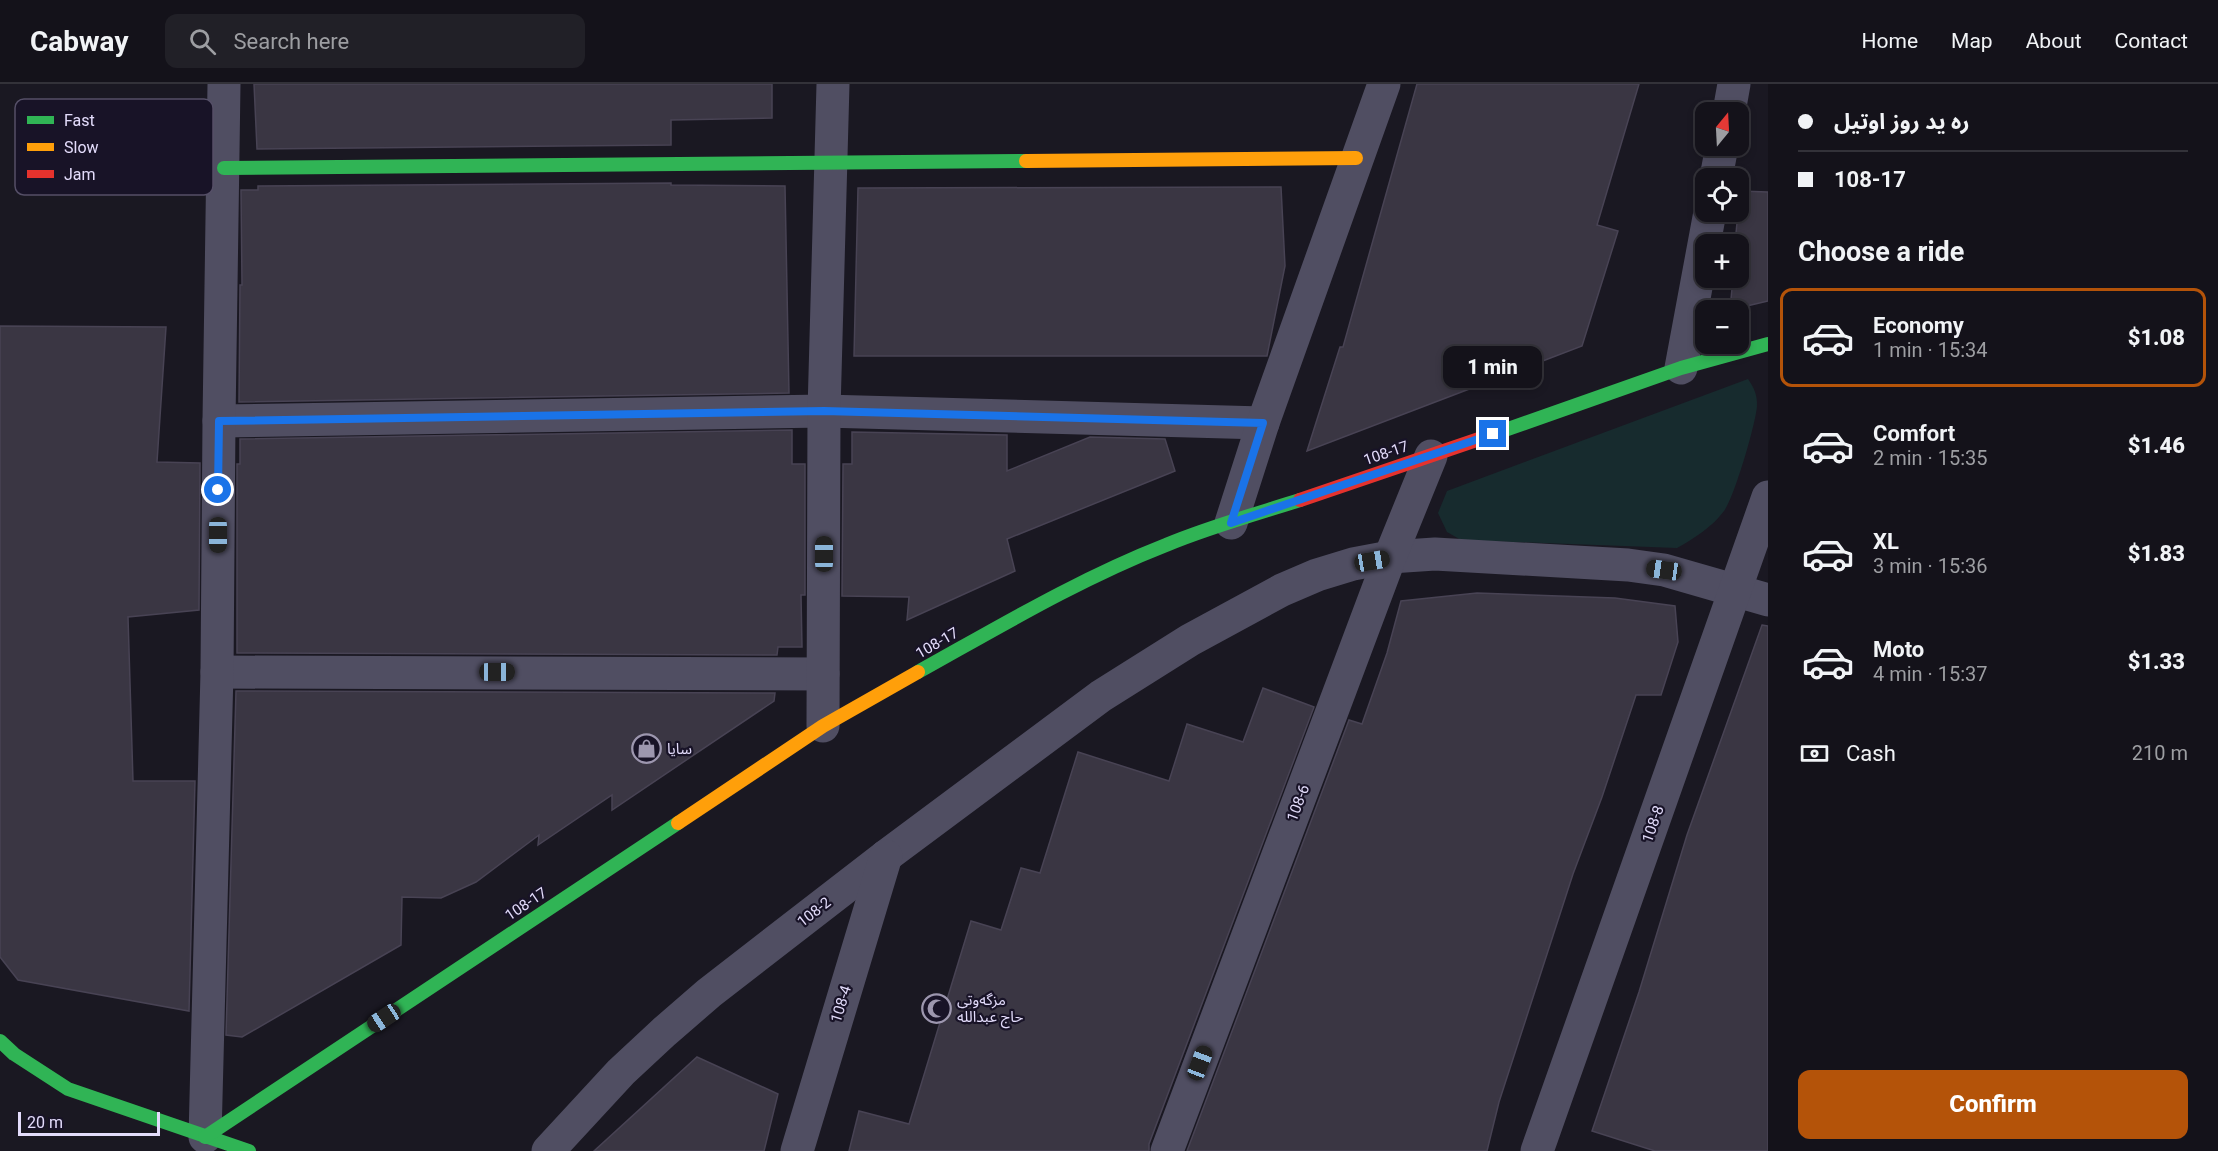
<!DOCTYPE html>
<html lang="en">
<head>
<meta charset="utf-8">
<style>
	body { margin:0; font-family:Roboto,"Noto Sans Arabic",sans-serif; background:#212027; color:#f1f3f6; height:100vh; display:flex; flex-direction:column; font-size:22px; white-space:nowrap }
	* { box-sizing:border-box; margin:0 }
	p { font-size:20px; color:#9d9ea2 }
	.icon { flex:none; width:33px; height:33px; fill:none; stroke:currentColor; stroke-width:2; stroke-linecap:round; stroke-linejoin:round }
	.map { position:relative; flex:1; overflow:hidden }
	.side { display:flex; flex-direction:column; background:#14121a; width:450px }
	.side>* { flex:none }
	.guide { display:grid; align-content:center; height:132px; padding:0 30px; background:#14121a }
	.needle { width:39px; rotate:18deg }
	.controls { position:absolute; left:1695px; top:18px; display:grid; gap:12px }
	.controls a { display:grid; place-items:center; width:54px; height:54px; border-radius:12px; background:#14121a; box-shadow:0 3px 9px #0003,0 0 0 2px #333239; font-size:30px }
	.scale { position:absolute; left:18px; bottom:15px; width:142px; box-sizing:border-box; padding-left:6px; border:3px solid #e3dcfb; border-top:0; font-size:16px; line-height:21px; white-space:nowrap; color:#e3dcfb; -webkit-text-stroke:4px #181327; paint-order:stroke }
	.end { position:absolute; width:27px; height:27px; margin:-14px; border:8px solid #1a73e8; background:#fff; box-shadow:0 0 0 3px #fff }
	.from { border-radius:50% }
	.bubble { position:absolute; height:42px; border-radius:12px; background:#14121a; box-shadow:0 3px 9px #0003,0 0 0 2px #333239; font-size:20px; font-weight:800; line-height:42px; text-align:center }
	.car { position:absolute; width:18px; height:36px; margin:-18px -9px; border-radius:8px; box-shadow:0 0 4px 2px #0007; background:linear-gradient(#222 24%,#8ab4d8 0 40%,#222 0 76%,#8ab4d8 0 86%,#222 0) }
	.guide b { display:flex; align-items:center; gap:21px; height:57px; font-size:22px }
	.guide b+b { border-top:2px solid #333239 }
	.guide i { width:15px; height:15px; background:#f1f3f6 }
	ul { padding:0; list-style:none }
	li { display:flex; align-items:center; gap:18px; height:99px; margin:0 12px 9px; padding:0 18px; border:3px solid transparent; border-radius:12px }
	li div { flex:1 }
	li b { display:block; font-size:22px }
	li em { font-style:normal; font-weight:800 }
	li.active { border-color:#b45309 }
	li>.icon { width:54px; height:54px; stroke-width:1.5 }
	h2 { padding:0 30px; font-size:27px; line-height:72px }
	.pay { display:flex; align-items:center; gap:15px; height:66px; padding:0 30px; font-size:22px }
	.pay p { margin-inline-start:auto }
	.cta { display:flex; gap:12px; margin-top:auto; padding:12px 30px }
	.cta a { flex:1; height:69px; border-radius:12px; background:#b45309; color:#fff; font-size:24px; font-weight:800; line-height:69px; text-align:center }
	header { display:flex; align-items:center; gap:36px; box-sizing:border-box; height:84px; padding:0 30px; background:#14121a; border-bottom:2px solid #333239 }
	header strong { font-size:28px }
	nav { display:flex; gap:33px; margin-inline-start:auto; font-size:21px }
	.search { width:420px; height:54px; background:#212027; display:flex; align-items:center; gap:15px; box-sizing:border-box; padding:0 21px; border-radius:12px; color:#9d9ea2; font-size:22px }
	main { display:flex; flex:1; min-height:0 }
	.map>svg:first-child { display:block }
</style>
</head>
<body>
<header>
<strong>Cabway</strong>
<div class="search"><svg class="icon" aria-label="search" viewBox="0 0 24 24"><circle cx="10" cy="10" r="6"/><path d="M15 15l6 6"/></svg>Search here</div>
<nav><a>Home</a><a>Map</a><a>About</a><a>Contact</a></nav>
</header>
<main>
<div class="map">
<svg width="1768" height="1067" viewBox="0 0 1768 1067">
	<rect width="100%" height="100%" fill="#1a1822"/>
	<path fill="#172b2e" d="M1748,295c6,9 9,15 9,26 0,15 -23,94 -33,106 -12,16 -29,27 -47,37l-216,-8 -14,-8 -9,-19 9,-22z"/>
	<g fill="#3a3643" stroke="#484354" stroke-width="1.5">
		<path d="M254,0h518v34l-101,2v25l-414,4z"/>
		<path d="M1417,0h222l-42,141 21,6 -36,115 -275,105 33,-104h3z"/>
		<path d="M671,99v2l114,1 4,207 -550,9 1,-117h2l-1,-95h17v-4z"/>
		<path d="M1281,103l4,79 -18,90h-413l4,-168z"/>
		<path d="M1740,107l28,1v109l-38,9 3,-32h5v-34h-3z"/>
		<path d="M0,242l166,1 -9,135 43,1 -1,147 -71,7 5,164h62l-6,230 -171,-31 -18,-23z"/>
		<path d="M792,346v34h13v131h-4l1,52h-24l-1,8 -540,-2v-189h3v-25z"/>
		<path d="M852,348l155,3v36l83,-34 75,2 10,32 -168,68 8,32 -108,49 2,-23 -67,-1 1,-132h9z"/>
		<path d="M1477,509l138,5 60,8 3,36 -17,53h-25l-34,102 -29,77 -74,228 -12,49h-300l162,-431 13,4 25,-71 14,-52z"/>
		<path d="M1762,541l6,1v525h-113l-63,-20 47,-139 48,-157z"/>
		<path d="M1263,604l51,19 -165,437v7h-300l10,-40 50,13 62,-203 30,9 20,-62 19,5 38,-121 91,29 18,-57 56,18z"/>
		<path d="M236,607l539,2 -1,8 -162,109v-15l-74,50 1,-10 -63,47 -35,16 -39,-1 -1,48 -159,92 -16,-2z"/>
		<path d="M697,973l81,37 -14,57h-170z"/>
	</g>
	<g fill="none" stroke-linecap="round" stroke-linejoin="round">
		<g stroke="#504e62" stroke-width="33">
			<path d="M1729,28l5,-28"/>
			<path d="M1716,94l6,-32"/>
			<path d="M1681,284l29,-156"/>
			<path d="M219,337l605,-10 439,12"/>
			<path d="M1231,439l32,-100 121,-339"/>
			<path d="M217,588l606,2"/>
			<path d="M823,642l1,-315 9,-327"/>
			<path d="M205,1053l12,-465 2,-251 5,-337"/>
			<path d="M548,1067l73,-79 43,-40 45,-39 177,-137 215,-160 89,-56 92,-50 35,-15 36,-11 37,-7 45,-3 193,11 36,5 104,30"/>
			<path d="M797,1067l89,-295"/>
			<path d="M1167,1067l223,-594 41,-101"/>
			<path d="M1537,1067l231,-654"/>
		</g>
		<g stroke="#30b455" stroke-width="14">
			<path d="M224,84l802,-7"/>
			<path d="M1488,352l193,-68 87,-24"/>
			<path d="M918,588c81,-45 161,-93 248,-127 43,-18 90,-31 134,-45"/>
			<path d="M0,957l14,13 54,35 181,62"/>
			<path d="M205,1053l473,-314"/>
		</g>
		<g stroke="#ff9f0a" stroke-width="14">
			<path d="M1026,77l330,-3"/>
			<path d="M678,739l145,-97 95,-54"/>
		</g>
		<path stroke="#e5322d" stroke-width="14" d="M1300,416l188,-64"/>
	</g>
	<g fill="none" stroke-linecap="round" stroke-linejoin="round">
		<path stroke="#1a73e8" stroke-width="8" d="M218,406l1,-69 605,-10 439,12 -32,100 262,-89"/>
	</g>
	<defs>
		<symbol id="shop-ring" viewBox="-11 -11 22 22"><circle r="9.5" fill="#181327" stroke="#9d97af" stroke-width="1.5"/><path d="M-5-2.5h2.3a2.7 3.5 0 0 1 5.4 0H5L5.5 6h-11ZM-1.5-2.5h3a1.5 2.3 0 0 0-3 0Z" fill="#9d97af"/></symbol>
		<symbol id="mosque-ring" viewBox="-11 -11 22 22"><circle r="9.5" fill="#181327" stroke="#9d97af" stroke-width="1.5"/><path d="M3.5-4.9A6 6 0 1 0 3.5 4.9A5 5 0 1 1 3.5-4.9Z" fill="#9d97af"/></symbol>
	</defs>
	<g fill-rule="evenodd">
		<use href="#shop-ring" x="630" y="648" width="33" height="33"/>
		<use href="#mosque-ring" x="920" y="908" width="33" height="33"/>
	</g>
	<g text-anchor="middle" dominant-baseline="central" stroke-width="4.5" stroke-linejoin="round" paint-order="stroke">
		<g font-size="15" fill="#e3dcfb" stroke="#181327">
			<text transform="translate(1386 369) rotate(-19)">108-17</text>
			<text transform="translate(937 559) rotate(-30)">108-17</text>
			<text transform="translate(1298 719) rotate(-69)">108-6</text>
			<text transform="translate(1653 740) rotate(-71)">108-8</text>
			<text transform="translate(526 820) rotate(-34)">108-17</text>
			<text transform="translate(814 828) rotate(-38)">108-2</text>
			<text transform="translate(841 920) rotate(-73)">108-4</text>
		</g>
		<g font-size="15" fill="#e3dcfb" stroke="#181327" text-anchor="start">
			<text x="667" y="665">سايا</text>
			<text x="957" y="916">مزگەوتی<tspan x="957" dy="17">حاج عبدالله</tspan></text>
		</g>
	</g>
	<rect x="15" y="15" width="198" height="96" rx="9" fill="#181327" stroke="#554f67" stroke-width="1.5"/>
	<rect x="27" y="32" width="27" height="8" fill="#30b455"/>
	<rect x="27" y="59" width="27" height="8" fill="#ff9f0a"/>
	<rect x="27" y="86" width="27" height="8" fill="#e5322d"/>
	<g font-size="16" fill="#e3dcfb">
		<text x="64" y="42">Fast</text>
		<text x="64" y="69">Slow</text>
		<text x="64" y="96">Jam</text>
	</g>
</svg>
<div class="controls">
<a><svg class="needle" viewBox="-14 -14 28 28"><path d="M0-13l5 13h-10z" fill="#e53935"/><path d="M0 13l5-13h-10z" fill="#9d9ea2"/></svg></a>
<a><svg class="icon" aria-label="locate" viewBox="0 0 24 24"><circle cx="12" cy="12" r="6"/><path d="M12 2v4M12 18v4M2 12h4M18 12h4"/></svg></a>
<a>+</a>
<a>−</a>
</div>
<div class="scale">20 m</div>
<i class="end from" style="left:218px;top:406px"></i>
<i class="end" style="left:1493px;top:350px"></i>
<div class="bubble" style="left:1443px;top:262px;width:99px">1 min</div>
<i class="car" style="left:218px;top:451px;rotate:180deg"></i>
<i class="car" style="left:824px;top:470px;rotate:0deg"></i>
<i class="car" style="left:1372px;top:477px;rotate:80deg"></i>
<i class="car" style="left:1664px;top:486px;rotate:278deg"></i>
<i class="car" style="left:497px;top:588px;rotate:90deg"></i>
<i class="car" style="left:384px;top:934px;rotate:237deg"></i>
<i class="car" style="left:1200px;top:979px;rotate:21deg"></i>
</div>
<section class="side">
<div class="guide">
<b><i class="from"></i>ره يد روز اوتيل</b>
<b><i></i>108-17</b>
</div>
<h2>Choose a ride</h2>
<ul>
<li class="active"><svg class="icon" aria-label="car" viewBox="0 0 24 24"><path d="M5 17H2v-5l4-1 3-4h7l3 4 3 1v5h-3M9 17h6M6 11h13"/><circle cx="7" cy="17" r="2"/><circle cx="17" cy="17" r="2"/></svg><div><b>Economy</b><p>1 min · 15:34</p></div><em>$1.08</em></li>
<li><svg class="icon" aria-label="car" viewBox="0 0 24 24"><path d="M5 17H2v-5l4-1 3-4h7l3 4 3 1v5h-3M9 17h6M6 11h13"/><circle cx="7" cy="17" r="2"/><circle cx="17" cy="17" r="2"/></svg><div><b>Comfort</b><p>2 min · 15:35</p></div><em>$1.46</em></li>
<li><svg class="icon" aria-label="car" viewBox="0 0 24 24"><path d="M5 17H2v-5l4-1 3-4h7l3 4 3 1v5h-3M9 17h6M6 11h13"/><circle cx="7" cy="17" r="2"/><circle cx="17" cy="17" r="2"/></svg><div><b>XL</b><p>3 min · 15:36</p></div><em>$1.83</em></li>
<li><svg class="icon" aria-label="car" viewBox="0 0 24 24"><path d="M5 17H2v-5l4-1 3-4h7l3 4 3 1v5h-3M9 17h6M6 11h13"/><circle cx="7" cy="17" r="2"/><circle cx="17" cy="17" r="2"/></svg><div><b>Moto</b><p>4 min · 15:37</p></div><em>$1.33</em></li>
</ul>
<div class="pay"><svg class="icon" aria-label="cash" viewBox="0 0 24 24"><path d="M3 7h18v10H3z"/><circle cx="12" cy="12" r="2"/></svg>Cash<p>210 m</p></div>
<div class="cta"><a>Confirm</a></div>
</section>
</main>
</body>
</html>
